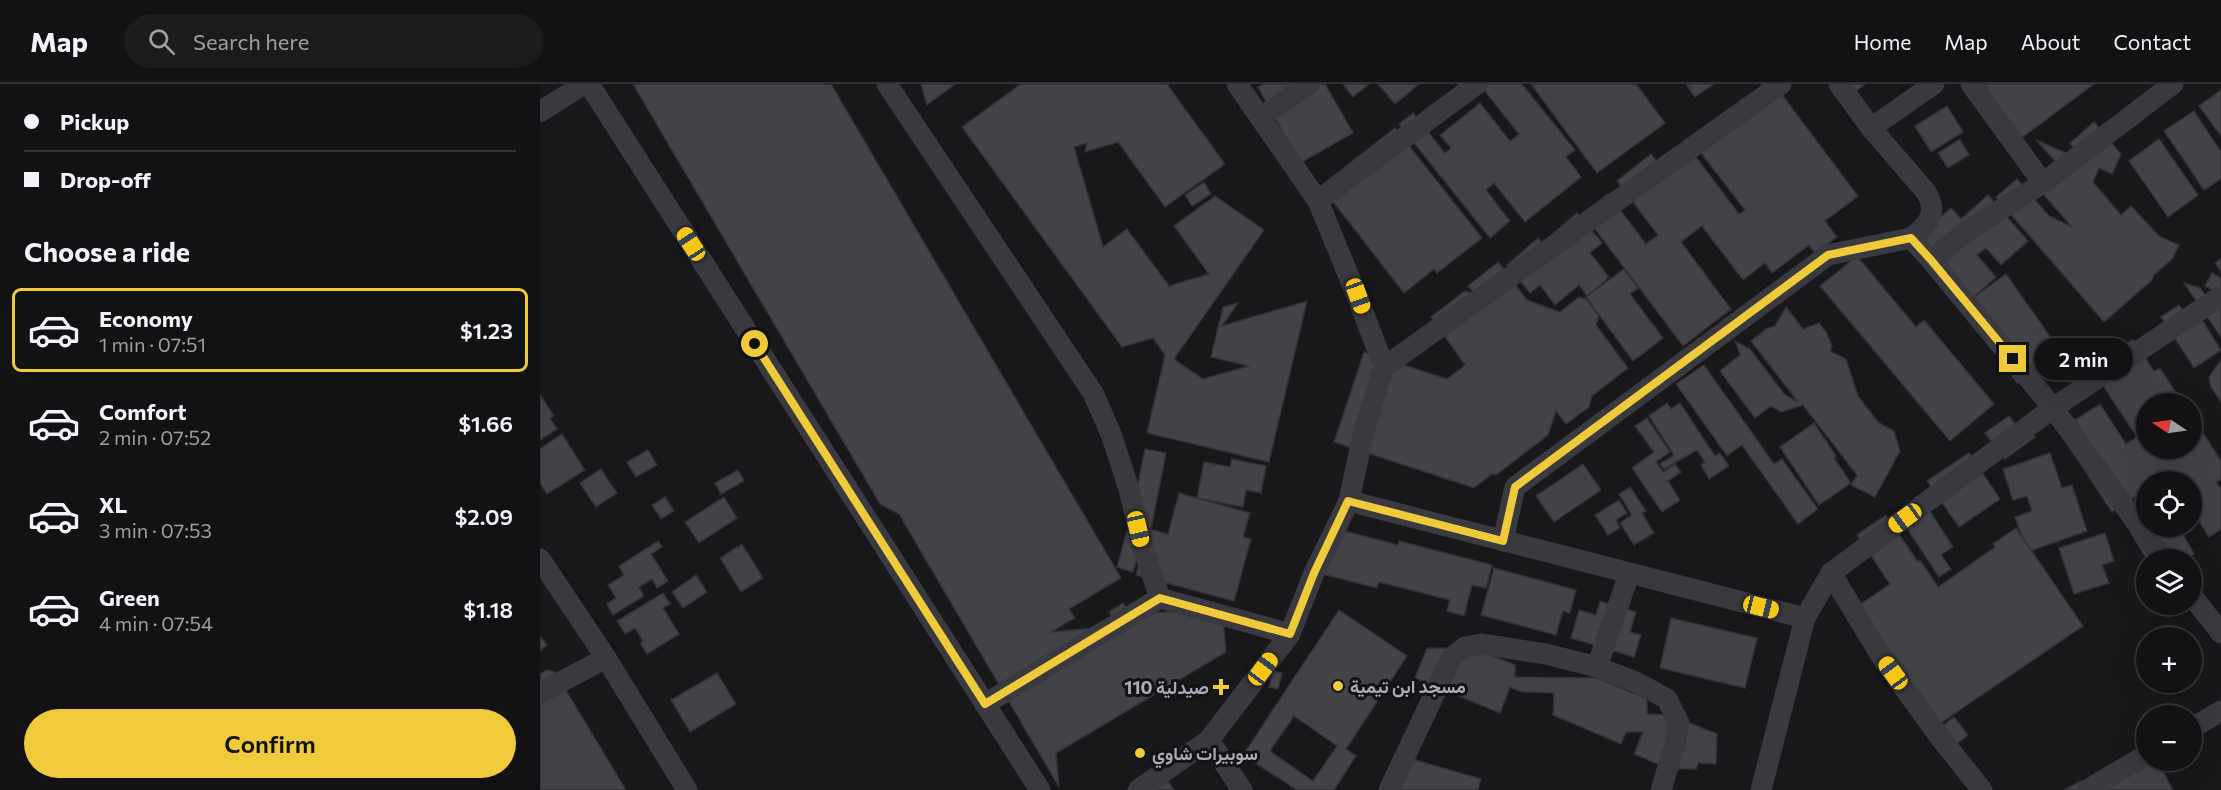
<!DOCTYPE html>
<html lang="en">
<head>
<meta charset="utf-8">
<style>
	body { margin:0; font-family:Commissioner,Vazirmatn,sans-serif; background:#1b1b1d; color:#f1f3f6; height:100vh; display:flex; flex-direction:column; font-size:22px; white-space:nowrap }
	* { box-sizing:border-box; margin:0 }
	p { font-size:20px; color:#9c9ea0 }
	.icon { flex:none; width:33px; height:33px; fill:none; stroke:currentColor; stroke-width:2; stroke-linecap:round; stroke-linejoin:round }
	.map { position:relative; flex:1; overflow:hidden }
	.panel { display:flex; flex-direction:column; background:#121214; width:540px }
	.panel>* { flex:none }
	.banner { display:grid; align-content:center; height:132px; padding:0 24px; background:#121214 }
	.needle { width:39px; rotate:283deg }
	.fabs { position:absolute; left:1596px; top:309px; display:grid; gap:12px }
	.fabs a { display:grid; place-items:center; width:66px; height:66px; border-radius:50%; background:#121214; box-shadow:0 6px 24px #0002,0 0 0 2px #313234; font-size:30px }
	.end { position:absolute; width:27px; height:27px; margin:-14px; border:8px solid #efca3b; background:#111; box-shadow:0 0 0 3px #111 }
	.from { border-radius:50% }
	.bubble { position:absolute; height:42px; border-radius:21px; background:#121214; box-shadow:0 6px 24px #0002,0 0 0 2px #313234; font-size:20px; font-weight:600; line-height:42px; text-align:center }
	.car { position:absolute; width:18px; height:36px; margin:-18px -9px; border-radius:8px; box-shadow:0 0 4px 2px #0007; background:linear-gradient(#f5c518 24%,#345 0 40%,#f5c518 0 76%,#345 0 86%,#f5c518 0) }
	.banner b { display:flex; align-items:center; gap:21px; height:57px; font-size:22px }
	.banner b+b { border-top:2px solid #313234 }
	.banner i { width:15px; height:15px; background:#f1f3f6 }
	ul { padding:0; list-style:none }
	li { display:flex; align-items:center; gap:18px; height:84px; margin:0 12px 9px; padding:0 12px; border:3px solid transparent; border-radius:9px }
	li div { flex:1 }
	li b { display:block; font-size:22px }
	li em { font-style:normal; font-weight:600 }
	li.current { border-color:#efca3b }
	li>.icon { width:54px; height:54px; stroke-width:1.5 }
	h2 { padding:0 24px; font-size:27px; line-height:72px }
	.primary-button { display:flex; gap:12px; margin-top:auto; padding:12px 24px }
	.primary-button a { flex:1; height:69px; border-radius:36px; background:#efca3b; color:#111; font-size:24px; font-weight:600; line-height:69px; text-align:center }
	header { display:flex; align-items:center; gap:36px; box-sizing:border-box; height:84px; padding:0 30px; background:#121214; border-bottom:2px solid #313234 }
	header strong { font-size:28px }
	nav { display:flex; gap:33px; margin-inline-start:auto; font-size:21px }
	.search { width:420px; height:54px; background:#1b1b1d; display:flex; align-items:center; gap:15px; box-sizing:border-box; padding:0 21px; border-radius:33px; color:#9c9ea0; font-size:22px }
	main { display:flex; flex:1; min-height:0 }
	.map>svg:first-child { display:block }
</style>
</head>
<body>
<header>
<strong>Map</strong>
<div class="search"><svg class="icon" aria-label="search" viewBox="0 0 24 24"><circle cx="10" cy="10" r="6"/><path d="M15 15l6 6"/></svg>Search here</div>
<nav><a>Home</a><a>Map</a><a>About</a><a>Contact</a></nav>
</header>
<main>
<section class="panel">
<div class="banner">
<b><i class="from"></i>Pickup</b>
<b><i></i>Drop-off</b>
</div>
<h2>Choose a ride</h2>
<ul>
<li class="current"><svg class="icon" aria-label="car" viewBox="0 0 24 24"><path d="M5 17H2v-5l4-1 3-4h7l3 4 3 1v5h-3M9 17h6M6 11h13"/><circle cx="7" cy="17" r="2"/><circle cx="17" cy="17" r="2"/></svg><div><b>Economy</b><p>1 min · 07:51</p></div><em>$1.23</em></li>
<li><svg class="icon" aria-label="car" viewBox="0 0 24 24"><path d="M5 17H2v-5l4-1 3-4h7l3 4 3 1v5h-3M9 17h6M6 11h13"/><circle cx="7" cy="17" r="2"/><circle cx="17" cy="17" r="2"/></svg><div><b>Comfort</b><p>2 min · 07:52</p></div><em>$1.66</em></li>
<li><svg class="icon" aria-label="car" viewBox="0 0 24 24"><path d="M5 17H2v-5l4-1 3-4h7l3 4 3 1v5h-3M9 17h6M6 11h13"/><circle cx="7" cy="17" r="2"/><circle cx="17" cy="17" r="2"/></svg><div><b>XL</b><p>3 min · 07:53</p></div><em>$2.09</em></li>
<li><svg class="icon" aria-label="car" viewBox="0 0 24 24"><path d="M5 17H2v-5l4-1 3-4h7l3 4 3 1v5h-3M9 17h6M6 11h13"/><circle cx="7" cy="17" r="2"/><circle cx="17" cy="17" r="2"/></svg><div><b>Green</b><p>4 min · 07:54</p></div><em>$1.18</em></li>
</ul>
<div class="primary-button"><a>Confirm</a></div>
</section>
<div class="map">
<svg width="1681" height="706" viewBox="0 0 1681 706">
	<rect width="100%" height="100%" fill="#18181a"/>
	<g fill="#424247" stroke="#323236" stroke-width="1.5" fill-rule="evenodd">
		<path d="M93,0h198l290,494 -52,31 6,9 -24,14 66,-6 -8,-14 14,-9 7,12 92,-8 4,45 -170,101 3,34 -160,-273 -19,-10z"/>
		<path d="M381,0h34l-28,21z"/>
		<path d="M481,0h146l58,80 -60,43 -47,-65 -33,10 2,-9 -13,4 29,100 24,-18 42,57 40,-12 -35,-48 41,-30 49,34 -90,129 29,20 45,-13 -37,-9 12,-50 15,-4 -16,23 85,-25 -38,161 -122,-29 18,-78 -12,-17 -31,9 -160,-220z"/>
		<path d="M724,0h61l28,49 -53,30 -42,-76z"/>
		<path d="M803,0h26l-16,13z"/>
		<path d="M838,0h41l-24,20z"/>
		<path d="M942,0h40l53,66 -9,7 15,20 -56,45 -31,-39 -8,7 24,31 -20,17 -91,-114 14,-11 32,40 6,-5 -11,-13 40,-32 30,38 9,-7 -39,-49z"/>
		<path d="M991,0h105l29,39 -68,50z"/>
		<path d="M1146,0h28l-19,13z"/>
		<path d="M1309,0h16l-10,8z"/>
		<path d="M1423,0h131l-86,64z"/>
		<path d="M1237,4l81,108 -33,25 12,16 -22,16 -6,-8 -37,28 -7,-10 -22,17 -41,-54 -21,16 50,67 -48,37 -100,-133 25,-19 38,50 12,-9 -41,-54 34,-27 12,16 27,-21 49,65 6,-4 -47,-61z"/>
		<path d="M1681,6v46l-22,-30z"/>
		<path d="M1407,22l16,26 -32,20 -16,-26z"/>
		<path d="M1654,27l27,41v27l-17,11 -40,-59z"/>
		<path d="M1554,38l27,32 -9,20 -13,-6 -6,14 28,33 10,-9 28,30 20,9 -7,14 -18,16 -2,5 -48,42 -108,-125 21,-18 32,37 23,11 -40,-46 23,-20 -19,-21 34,15 9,-1 -9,-11z"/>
		<path d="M855,44l87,110 -45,35 -3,-4 -30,24 -83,-107z"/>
		<path d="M1420,55l9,16 -21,13 -10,-15z"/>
		<path d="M1619,55l39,56 -30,22 -39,-56z"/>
		<path d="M664,98l7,12 -19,12 -7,-11z"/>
		<path d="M1448,111l40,46 -27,24 -15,-17 -9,7 19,22 -28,25 -54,-62 37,-32 10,11z"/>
		<path d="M1037,129l25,30 -12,10 19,24 -22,19 -8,-11 -24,20 -15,-20 -10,8 -23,-28 31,-27 4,5z"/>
		<path d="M1317,172l59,71 8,-7 70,84 -44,37 -130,-155z"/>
		<path d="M1681,175v13l-6,-9z"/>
		<path d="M958,178l29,38 33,12 19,-15 7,2 13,17 -3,9 32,43 -36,28 -3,11 -23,17 -10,-13 -8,24 -52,40 -4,-1 -18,14 -140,-46 30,-90 83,27 18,-14 -34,-48 34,-26 10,3 -7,-8z"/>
		<path d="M1084,185l14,19 -8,6 33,44 -30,23 -47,-64z"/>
		<path d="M1672,189l9,5v9l-3,6 -13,-7z"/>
		<path d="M1466,190l55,78 -44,31 -54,-78z"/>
		<path d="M1644,199l16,5 9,13 12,-2v38z"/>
		<path d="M1652,220l29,46 -27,18 -33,-51 18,-12 4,5z"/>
		<path d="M1246,223l17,22 16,-6 8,10 5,14 -2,4 16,8 12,37 21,27 15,8 6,20 -25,46 -24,-12 6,-10 -54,-70 -22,7 -10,-6 -16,12 -35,-47 20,-16 -5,-14 15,8 35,46 13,7 -47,-61 15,-12 9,-3z"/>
		<path d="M1593,256l21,31 6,-3 23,36h-37v44h46v-32l29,45v18l-5,3 5,7v40l-12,8 -17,-27v-5l2,-2 -2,-4v-17h-12l-6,-10 -16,10h-12v7l-34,23 -47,-72 16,-11 -6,-9 25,-16 26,40 11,-7 -49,-74 31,-21 3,4z"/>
		<path d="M1681,276v42l-10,-15 -2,-10z"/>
		<path d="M1164,281l70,99 8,-5 36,50 -20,15 -56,-79 -15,11 -51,-72z"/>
		<path d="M0,311l14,21 -4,2 7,11 -17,11z"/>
		<path d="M1127,319l4,6 9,-6 35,53 5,-3 9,13 -20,13 -8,-14 4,-3 -8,-12 -33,19 -4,-5 14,-9 -25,-39z"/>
		<path d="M1469,332l9,12 7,-5 10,14 -30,22 -20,-26z"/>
		<path d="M1107,334l23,34 -14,10 7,10 12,-8 6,8 -13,9 12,19 -18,12 -30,-44 22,-16 -19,-26z"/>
		<path d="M1274,339l22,33 -2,2 17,25 -32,22 -39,-58z"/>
		<path d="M22,350l23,36 -38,24 -7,-11v-34z"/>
		<path d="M605,365l21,4 -15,76 -21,-4z"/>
		<path d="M108,366l9,15 -21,12 -9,-15z"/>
		<path d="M1429,369l31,46 -41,28 -32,-46z"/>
		<path d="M1510,369l12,35 10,-3 15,46 -60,21 -12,-35 17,-6 -5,-15 -14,4 -10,-31z"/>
		<path d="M692,375l34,7 -5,27 -15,-3 -3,17 -46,-9 7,-36 26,5z"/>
		<path d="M1043,380l18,26 -47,32 -18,-26z"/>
		<path d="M61,385l16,24 -21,14 -16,-24z"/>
		<path d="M198,386l6,11 -23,13 -6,-11z"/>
		<path d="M1090,403l16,24 -4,2 12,20 -20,12 -14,-22 12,-8 -13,-21z"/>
		<path d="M639,409l71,20 -7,24 8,2 -17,62 -98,-26 13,-46 19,5z"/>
		<path d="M1606,410v32h32l16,28 -10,6h-37l-23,-39 6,-17z"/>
		<path d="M125,413l9,14 -13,8 -9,-14z"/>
		<path d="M184,413l13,21 -38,25 -14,-21z"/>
		<path d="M1079,416l8,13 -11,7 4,8 -12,7 -13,-20z"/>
		<path d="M1384,418l29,45 -12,8 10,14 -12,8 -39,-59z"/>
		<path d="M1346,431l32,47 2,-2 18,27 57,-40 -2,-3 23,-16 67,98 -154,105 -80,-119 41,-28 -33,-49z"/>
		<path d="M789,443l69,18 1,-4 93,24 -6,23 -14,-3 -8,31 -17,-5 3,-11 -71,-18 -2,6 -59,-15z"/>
		<path d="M587,447l16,4 -10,37 -16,-5z"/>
		<path d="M1565,449l9,28 -12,4 7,18 -35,11 -15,-46z"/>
		<path d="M118,457l4,6 -11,7 17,27 -11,7 -5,-9 -13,8 5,9 -31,19 -6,-11 9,-6 -8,-13 16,-10 -5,-9z"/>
		<path d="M202,460l21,34 -22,14 -21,-34z"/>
		<path d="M954,484l82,22 -6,23 -7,-2 -7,24 -75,-20z"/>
		<path d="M156,491l11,17 -24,16 -11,-16z"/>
		<path d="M123,509l7,11 -7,4 16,26 -32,20 -7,-11 3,-2 -8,-13 -10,6 -8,-13z"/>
		<path d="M1060,517l36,11 -6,20 11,3 -7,22 -63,-19 8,-28 17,5z"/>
		<path d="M799,526l68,46 -61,93 10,7 -22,34h-37l-54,-35zM754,632l43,30 -24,35 -43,-30z"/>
		<path d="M1131,534l86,20 -12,50 -85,-20z"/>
		<path d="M0,552l7,9 -7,6z"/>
		<path d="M887,564l49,1 39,16v12l82,1 50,21v15l23,1 47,19 -1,30 -17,-1 -3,6h-26l-36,-15 9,-22h-17l-5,12 -68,-29 1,-22 -32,-1 -12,-5 -10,26 -85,-35z"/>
		<path d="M7,586l8,2 71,118h-86v-116z"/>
		<path d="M733,587l9,2 -4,16 -9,-2z"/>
		<path d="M177,589l19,31 -46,28 -19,-32z"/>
		<path d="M1414,633l14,18 -18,14 -14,-18z"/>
		<path d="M858,671l83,24 -3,11h-90z"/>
		<path d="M1606,676h11l16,30h-79z"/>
		<path d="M617,682l17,24h-22z"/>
		<path d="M1541,697l5,9h-22z"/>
	</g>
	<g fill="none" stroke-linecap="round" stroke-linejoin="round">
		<g stroke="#39393f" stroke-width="21">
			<path d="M49,0l451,706"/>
			<path d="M347,0l206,309 18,41 18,55 14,59 17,50"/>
			<path d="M1431,0l72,99"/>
			<path d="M0,28l44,-28"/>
			<path d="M720,34l49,-34"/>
			<path d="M1331,44l63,-44"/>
			<path d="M778,117l159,-117"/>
			<path d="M1371,154l20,22 122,148 111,152"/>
			<path d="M1391,176l36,-29 76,-48 130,-99"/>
			<path d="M844,283l397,-283"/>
			<path d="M809,417l456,117"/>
			<path d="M963,457l12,-54 313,-232 83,-17c17,-13 28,-25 15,-46l-55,-64 -32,-44"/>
			<path d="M0,475l66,99 81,132"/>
			<path d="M1291,489l50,83 61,84 40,50"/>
			<path d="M1652,512l29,37"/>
			<path d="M1057,583l32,-93"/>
			<path d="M0,609l66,-35"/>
			<path d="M445,620l175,-106 130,36"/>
			<path d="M1652,644l29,-17"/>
			<path d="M669,656l33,50"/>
			<path d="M598,706l71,-50 81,-106 24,-61 35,-72 15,-71 20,-63 -27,-71 -39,-95 -81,-117"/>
			<path d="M849,706l63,-133 13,-10 16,-3 65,10 51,13 39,15 31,17 12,24 -4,21 -14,46"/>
			<path d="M1221,706l44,-172 26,-45 222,-165 168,-112"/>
			<path d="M1547,706l59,-35"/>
		</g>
	</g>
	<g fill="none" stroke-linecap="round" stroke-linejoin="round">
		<path stroke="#efca3b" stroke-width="8" d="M215,260l230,360 175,-106 130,36 24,-61 34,-72 155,40 12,-54 313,-232 83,-17 20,22 82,99"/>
	</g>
	<g fill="#efca3b" stroke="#131315" stroke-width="2">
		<circle cx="798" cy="602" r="6"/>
		<path d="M678 594h6v6h6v6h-6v6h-6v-6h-6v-6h6z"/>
		<circle cx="600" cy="669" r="6"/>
	</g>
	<g text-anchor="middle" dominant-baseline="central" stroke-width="6" stroke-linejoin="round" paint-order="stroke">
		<g font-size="18" font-weight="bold" fill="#aaadb9" stroke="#131315" text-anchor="start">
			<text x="810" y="602">مسجد ابن تيمية</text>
			<text x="669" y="603" text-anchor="end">صيدلية 110</text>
			<text x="612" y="669">سوبيرات شاوي</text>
		</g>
	</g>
</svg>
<div class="fabs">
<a><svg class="needle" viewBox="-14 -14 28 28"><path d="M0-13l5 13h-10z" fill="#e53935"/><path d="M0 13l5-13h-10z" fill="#9c9ea0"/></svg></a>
<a><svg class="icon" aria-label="locate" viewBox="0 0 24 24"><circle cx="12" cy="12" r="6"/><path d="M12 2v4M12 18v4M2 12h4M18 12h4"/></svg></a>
<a><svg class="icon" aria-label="layers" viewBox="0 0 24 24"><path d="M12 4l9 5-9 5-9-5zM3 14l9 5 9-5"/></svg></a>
<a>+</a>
<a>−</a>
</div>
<i class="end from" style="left:215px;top:260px"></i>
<i class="end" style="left:1473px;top:275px"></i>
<div class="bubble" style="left:1494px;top:254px;width:99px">2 min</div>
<i class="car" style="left:151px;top:160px;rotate:327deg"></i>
<i class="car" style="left:818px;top:212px;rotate:160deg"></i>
<i class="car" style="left:1365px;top:434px;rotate:234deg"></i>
<i class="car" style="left:598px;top:445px;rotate:167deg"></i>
<i class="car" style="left:1221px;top:523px;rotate:104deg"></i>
<i class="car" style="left:723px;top:585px;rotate:37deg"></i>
<i class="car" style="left:1353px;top:589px;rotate:324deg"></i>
</div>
</main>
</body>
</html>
